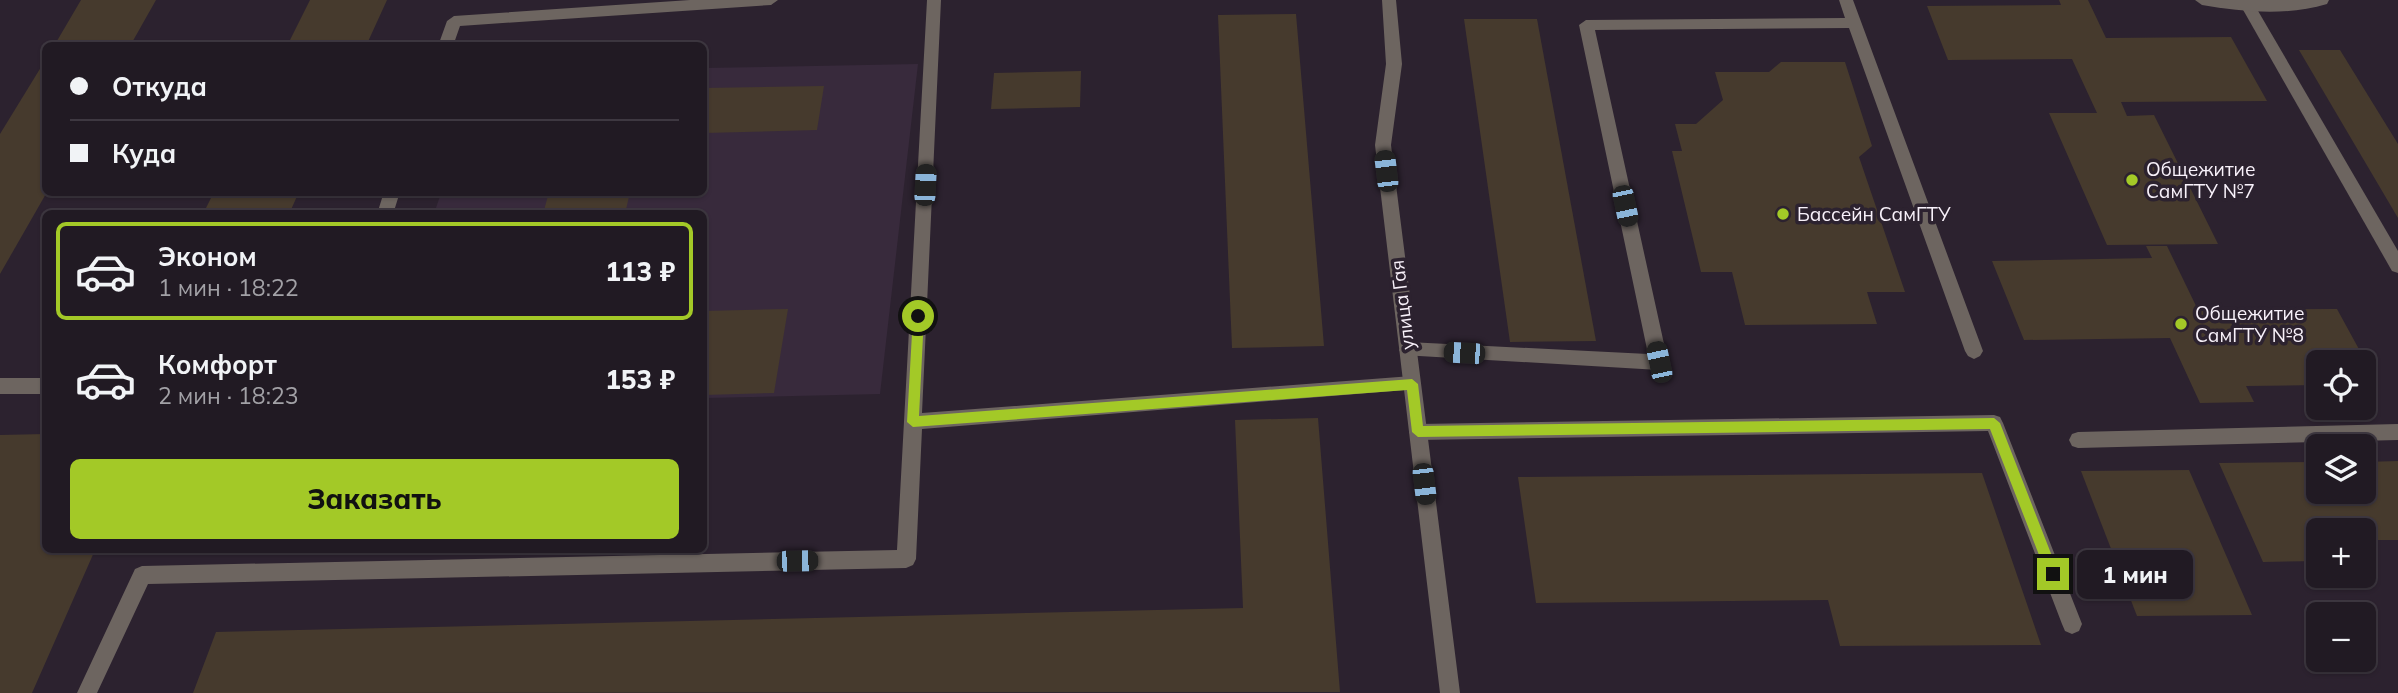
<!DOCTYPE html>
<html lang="ru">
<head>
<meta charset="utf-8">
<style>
	body { margin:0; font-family:Mulish,sans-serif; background:#29232b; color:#f1f3f6; height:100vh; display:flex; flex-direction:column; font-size:26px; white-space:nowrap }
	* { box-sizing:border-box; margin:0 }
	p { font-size:23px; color:#a2a1a6 }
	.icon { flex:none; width:38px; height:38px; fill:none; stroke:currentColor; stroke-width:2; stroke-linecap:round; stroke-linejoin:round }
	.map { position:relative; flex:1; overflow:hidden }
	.panel { position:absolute; left:42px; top:210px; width:665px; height:343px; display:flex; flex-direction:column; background:#211a23; border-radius:10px; box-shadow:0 2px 5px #0004,0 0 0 2px #3e3841 }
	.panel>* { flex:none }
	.top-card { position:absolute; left:42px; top:42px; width:665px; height:154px; border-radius:10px; box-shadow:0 2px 5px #0004,0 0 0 2px #3e3841; display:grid; align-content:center; height:154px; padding:0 28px; background:#211a23 }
	.fabs { position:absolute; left:2306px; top:350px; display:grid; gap:14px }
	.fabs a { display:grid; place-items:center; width:70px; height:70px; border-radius:10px; background:#211a23; box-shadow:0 2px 5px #0004,0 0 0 2px #3e3841; font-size:35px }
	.end { position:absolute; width:32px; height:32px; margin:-16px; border:9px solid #a3c927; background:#111; box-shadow:0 0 0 4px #111 }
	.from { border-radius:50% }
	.bubble { position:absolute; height:49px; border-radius:10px; background:#211a23; box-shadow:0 2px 5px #0004,0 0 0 2px #3e3841; font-size:23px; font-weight:800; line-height:49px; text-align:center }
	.car { position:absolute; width:21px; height:42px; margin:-21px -10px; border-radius:9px; box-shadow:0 0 5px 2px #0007; background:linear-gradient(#222 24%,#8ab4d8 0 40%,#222 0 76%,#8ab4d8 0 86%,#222 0) }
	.top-card b { display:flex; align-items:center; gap:24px; height:66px; font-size:26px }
	.top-card b+b { border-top:2px solid #3e3841 }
	.top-card i { width:18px; height:18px; background:#f1f3f6 }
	ul { padding:12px 0 0; list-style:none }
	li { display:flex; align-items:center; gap:21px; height:98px; margin:0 14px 10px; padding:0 14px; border:4px solid transparent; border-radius:10px }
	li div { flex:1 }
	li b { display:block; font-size:26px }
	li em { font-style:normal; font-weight:800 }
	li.on { border-color:#a3c927 }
	li>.icon { width:63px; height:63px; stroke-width:1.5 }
	.primary-button { display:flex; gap:14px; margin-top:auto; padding:14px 28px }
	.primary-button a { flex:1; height:80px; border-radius:10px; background:#a3c927; color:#111; font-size:28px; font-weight:800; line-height:80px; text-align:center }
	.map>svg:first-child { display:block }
</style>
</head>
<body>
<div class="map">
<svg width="2398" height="693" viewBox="0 0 2398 693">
	<rect width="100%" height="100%" fill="#2c222f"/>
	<path fill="#382a3c" d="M918,64l-38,330 -176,4v-184h-270l7,-21 263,-1v-124z"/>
	<g fill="#463a2d">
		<path d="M81,0h75l-26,46h-76z"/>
		<path d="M310,0h77l-21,46h-79z"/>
		<path d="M2059,0h29l18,38 125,-1 36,64 -146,1 6,14 27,-1 64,129 -111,1 -58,-132h48l-25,-54 -124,1 -21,-54 134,-1z"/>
		<path d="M1296,14l28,332 -92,2 -14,-333z"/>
		<path d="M1464,19h73l59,322 -86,1z"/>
		<path d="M2299,50h41l58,94v74z"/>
		<path d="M46,59l1,133 -47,82v-140z"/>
		<path d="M1781,62h64l27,84 -13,11 46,135h-38l10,32 -132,1 -13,-53h-31l-29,-121h10l-7,-27h21l27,-24 -8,-28h54z"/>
		<path d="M1081,71l-1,36 -89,2 3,-36z"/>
		<path d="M824,86l-7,44 -113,3v-45z"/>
		<path d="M214,192h85l-10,22h-86z"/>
		<path d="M549,192h81l-5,22h-82z"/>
		<path d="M2146,246h21l31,64 139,-1 41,75h-14v-22h-45v23l-73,1 8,16 -54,1 -30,-65 -146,2 -32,-79 160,-3z"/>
		<path d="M788,309l-14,84 -70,2v-84z"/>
		<path d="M1318,418l22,274 -1147,1 23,-61 1027,-24 -8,-188z"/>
		<path d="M46,434v116h49l-63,143h-32v-258z"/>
		<path d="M2398,461v79h-34v-10h-45v10h-8l8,21 -56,1 -44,-99 100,-1v30h45v-30z"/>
		<path d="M2189,470l63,145 -115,1 -56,-145z"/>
		<path d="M1982,473l59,172 -201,1 -12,-46 -292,3 -18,-126z"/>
	</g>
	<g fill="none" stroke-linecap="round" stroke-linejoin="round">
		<g fill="#6d6560" fill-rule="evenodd">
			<path d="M690,0h88l-7,5 -311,21 -7,20h-15l9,-25 7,-5z"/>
			<path d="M927,0h14l-19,413 490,-37 6,3 3,5 -3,5 -496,40 -6,130 -3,6 -7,3 -758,16 -51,109h-20l58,-124 7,-3 755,-16z"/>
			<path d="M1839,0h14l130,351 -3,5 -6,3 -6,-3 -3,-5 -116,-323 -254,2 73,332 -3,5 -6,3 -257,-15 -3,-5 3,-5 6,-3 240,12 -69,-329 7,-5 259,-2z"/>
			<path d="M2249,3l5,1 144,247v22l-6,-2 -150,-263z"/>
			<path d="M384,192h16l-7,22h-16z"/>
			<rect x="0" y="378" width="46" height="16"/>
			<path d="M1994,415l6,2 3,6 79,201 -3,7 -7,3 -7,-3 -3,-7 -74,-193 -570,9 -6,-2 -3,-6 3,-6 6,-2z"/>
			<path d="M2398,424v16l-320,8 -6,-2 -3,-6 3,-6 6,-2z"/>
		</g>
		<g fill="#6d6560" fill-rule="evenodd">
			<path d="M1382,0h14l6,64 -11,81 69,548h-20l-65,-548 11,-81z"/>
			<path d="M2195,0h134l-2,4c-41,12 -83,8 -125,1z"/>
		</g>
	</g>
	<path fill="#a3c927" d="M918,312l6,4 -5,100 493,-37 6,5 5,42 571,-8 6,5 59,151 -6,6 -5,-2 -58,-149 -572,8 -6,-5 -5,-42 -494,37 -6,-5 6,-106z"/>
	<g fill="#a3c927" stroke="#2c222f" stroke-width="2.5">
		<circle cx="2132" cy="180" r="7"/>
		<circle cx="1783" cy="214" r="7"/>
		<circle cx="2181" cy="324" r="7"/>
	</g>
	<g text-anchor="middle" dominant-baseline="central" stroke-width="7" stroke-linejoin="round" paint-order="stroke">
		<g font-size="19" fill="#f8f1fa" stroke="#2c222f" text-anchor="start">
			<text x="2146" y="169">Общежитие<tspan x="2146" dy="22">СамГТУ №7</tspan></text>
			<text x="1797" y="214">Бассейн СамГТУ</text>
			<text x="2195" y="313">Общежитие<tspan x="2195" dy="22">СамГТУ №8</tspan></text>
		</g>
		<g font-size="19" fill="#f8f1fa" stroke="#2c222f">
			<text transform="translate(1402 305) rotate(-97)">улица Гая</text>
		</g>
	</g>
</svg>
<div class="fabs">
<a><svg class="icon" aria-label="locate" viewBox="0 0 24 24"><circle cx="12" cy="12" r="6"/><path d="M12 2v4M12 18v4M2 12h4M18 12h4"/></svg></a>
<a><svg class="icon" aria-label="layers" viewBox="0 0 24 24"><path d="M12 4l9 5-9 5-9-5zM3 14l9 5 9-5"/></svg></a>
<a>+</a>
<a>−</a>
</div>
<i class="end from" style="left:918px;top:316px"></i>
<i class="end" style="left:2053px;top:574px"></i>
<div class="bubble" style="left:2077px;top:550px;width:116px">1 мин</div>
<i class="car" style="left:1386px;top:171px;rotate:353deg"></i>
<i class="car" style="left:925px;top:185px;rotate:3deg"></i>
<i class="car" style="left:1625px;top:206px;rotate:168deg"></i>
<i class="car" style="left:1464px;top:353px;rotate:273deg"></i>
<i class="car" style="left:1659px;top:362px;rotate:348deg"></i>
<i class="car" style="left:1424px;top:484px;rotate:173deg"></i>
<i class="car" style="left:797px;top:561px;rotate:89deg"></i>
<div class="top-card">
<b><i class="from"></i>Откуда</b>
<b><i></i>Куда</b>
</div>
<section class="panel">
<ul>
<li class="on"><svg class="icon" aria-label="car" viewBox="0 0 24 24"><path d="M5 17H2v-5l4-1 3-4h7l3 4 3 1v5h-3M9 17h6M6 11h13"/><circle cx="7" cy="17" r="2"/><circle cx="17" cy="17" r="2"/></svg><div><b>Эконом</b><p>1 мин · 18:22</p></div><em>113 ₽</em></li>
<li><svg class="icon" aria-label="car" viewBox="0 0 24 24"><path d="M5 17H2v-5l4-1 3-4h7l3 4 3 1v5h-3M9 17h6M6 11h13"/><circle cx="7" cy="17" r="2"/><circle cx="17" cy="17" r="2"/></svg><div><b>Комфорт</b><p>2 мин · 18:23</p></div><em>153 ₽</em></li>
</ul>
<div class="primary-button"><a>Заказать</a></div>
</section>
</div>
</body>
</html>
